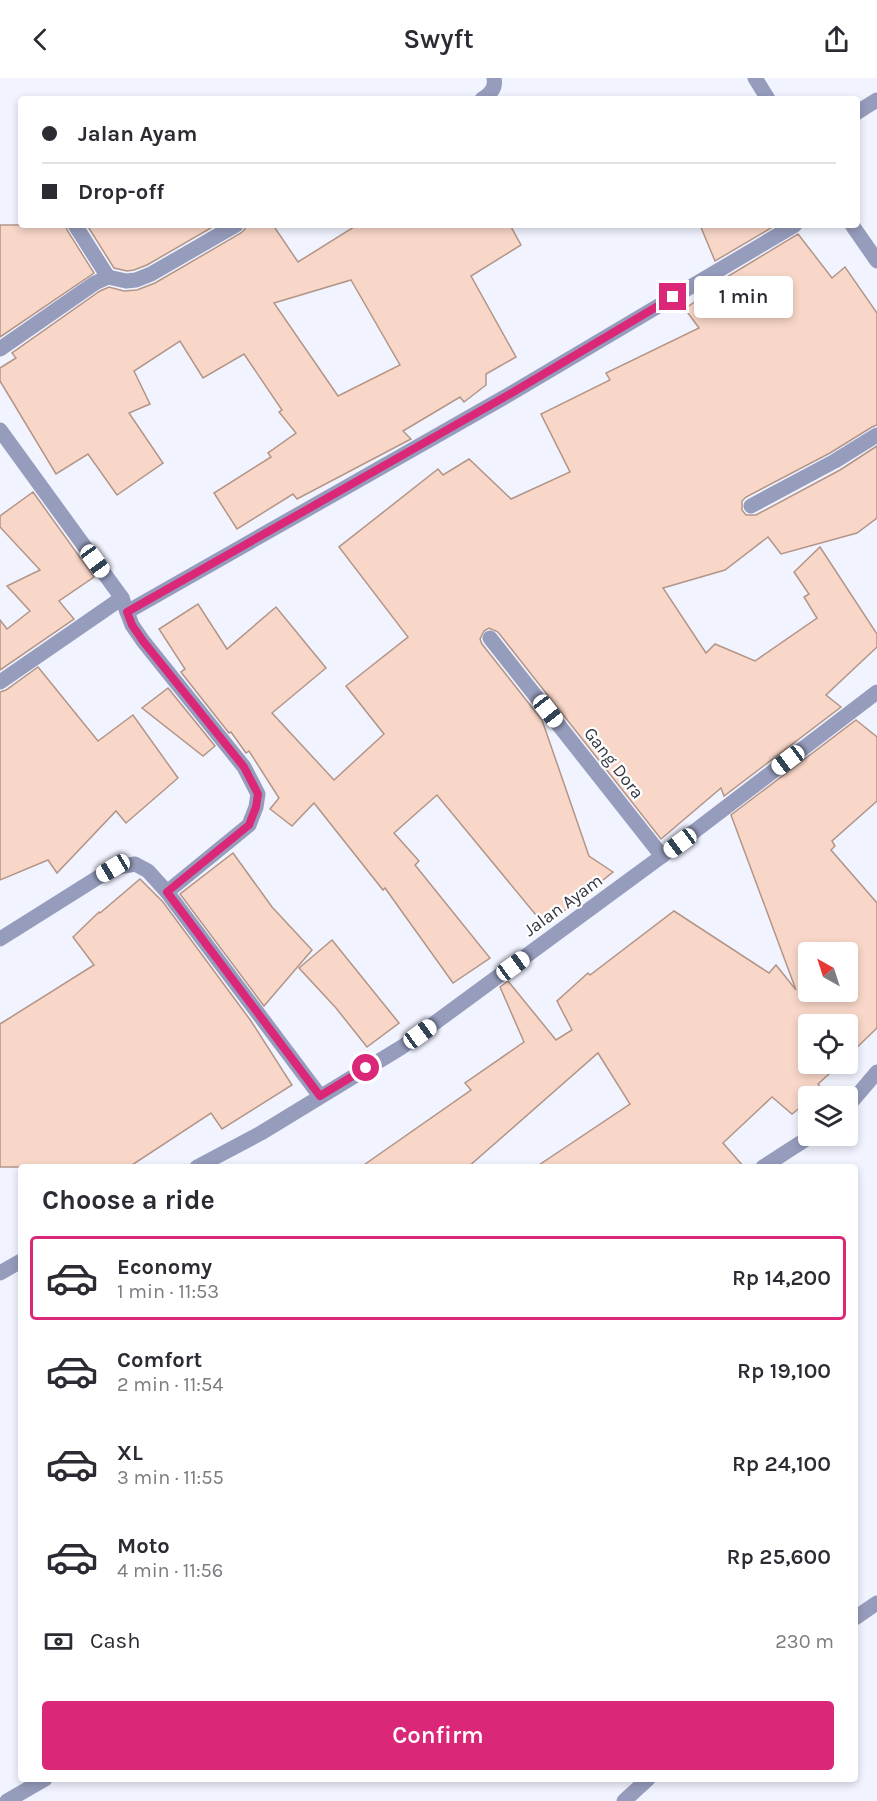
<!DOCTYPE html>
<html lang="en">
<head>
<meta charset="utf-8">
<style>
	body { margin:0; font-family:Karla,sans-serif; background:#f7f7f7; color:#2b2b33; height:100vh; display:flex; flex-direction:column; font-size:22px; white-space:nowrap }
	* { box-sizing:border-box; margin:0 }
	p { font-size:20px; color:#7c7c81 }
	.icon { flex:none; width:33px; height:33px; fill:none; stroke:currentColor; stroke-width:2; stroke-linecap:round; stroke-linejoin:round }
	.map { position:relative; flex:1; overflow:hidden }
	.details { position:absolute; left:18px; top:1086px; width:840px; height:618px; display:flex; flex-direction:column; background:#fff; border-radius:6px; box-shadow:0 3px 9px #0003 }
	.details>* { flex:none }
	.top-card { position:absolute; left:18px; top:18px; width:842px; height:132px; border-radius:6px; box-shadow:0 3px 9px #0003; display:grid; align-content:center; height:132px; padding:0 24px; background:#fff }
	.needle { width:39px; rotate:321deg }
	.buttons { position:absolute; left:798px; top:864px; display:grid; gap:12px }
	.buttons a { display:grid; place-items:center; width:60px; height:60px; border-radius:6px; background:#fff; box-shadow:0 3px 9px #0003; font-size:30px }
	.end { position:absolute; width:27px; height:27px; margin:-14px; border:8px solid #db2777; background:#fff; box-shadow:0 0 0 3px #fff }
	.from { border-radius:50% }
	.bubble { position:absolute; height:42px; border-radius:6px; background:#fff; box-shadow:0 3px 9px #0003; font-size:20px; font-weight:600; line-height:42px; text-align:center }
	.car { position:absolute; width:18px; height:36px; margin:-18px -9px; border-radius:8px; box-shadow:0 0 4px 2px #0007; background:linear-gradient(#fff 24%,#345 0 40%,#fff 0 76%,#345 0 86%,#fff 0) }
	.top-card b { display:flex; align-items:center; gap:21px; height:57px; font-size:22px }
	.top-card b+b { border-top:2px solid #e1e1e2 }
	.top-card i { width:15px; height:15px; background:#2b2b33 }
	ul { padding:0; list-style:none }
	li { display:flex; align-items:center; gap:18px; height:84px; margin:0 12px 9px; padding:0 12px; border:3px solid transparent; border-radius:6px }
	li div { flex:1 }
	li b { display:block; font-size:22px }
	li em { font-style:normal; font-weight:600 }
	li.on { border-color:#db2777 }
	li>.icon { width:54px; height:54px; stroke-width:1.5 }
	h2 { padding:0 24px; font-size:27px; line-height:72px }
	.pay { display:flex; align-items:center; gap:15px; height:66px; padding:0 24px; font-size:22px }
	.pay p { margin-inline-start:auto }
	.action { display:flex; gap:12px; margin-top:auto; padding:12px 24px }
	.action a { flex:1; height:69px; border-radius:6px; background:#db2777; color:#fff; font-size:24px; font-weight:600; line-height:69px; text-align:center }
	header { display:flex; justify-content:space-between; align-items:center; height:78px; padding:0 24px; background:#fff; font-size:27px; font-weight:600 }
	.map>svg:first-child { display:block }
</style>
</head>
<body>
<header><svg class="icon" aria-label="back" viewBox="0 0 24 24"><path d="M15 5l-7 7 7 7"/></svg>Swyft<svg class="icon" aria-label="share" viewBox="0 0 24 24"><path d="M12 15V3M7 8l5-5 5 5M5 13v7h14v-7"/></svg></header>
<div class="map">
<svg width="877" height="1723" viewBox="0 0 877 1723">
	<rect width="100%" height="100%" fill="#f1f3ff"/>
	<g fill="#f8d7c8" stroke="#b39588" stroke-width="1.5" fill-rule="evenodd">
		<path d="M0,147h65l2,5 27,43 -94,64z"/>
		<path d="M87,147h129l-69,40 -13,5 -7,1 -13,-3z"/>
		<path d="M246,147h27l25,37 59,-37h153l11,20 -50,31 45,81 -30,17v11l-22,17 -4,-5 -57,34 8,8 -114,60 -4,-5 -56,35 -23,-36 57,-36 -3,-4 28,-20 -17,-21 3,-2 -38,-56 -41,24 -23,-37 -46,30 16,33 -21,9 34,50 -46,32 -29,-41 -32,20 -56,-93v-13l16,-10 -4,-5 88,-62 9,-4 15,4 13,-1 18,-7 86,-50 4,-4zM351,202l49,85 -62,31 -64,-93z"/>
		<path d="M700,147h76l-61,36z"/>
		<path d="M798,156l34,44 13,-11 32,46v112l-5,2 -42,26 -84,44 -4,4v9l4,5h10l84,-45 37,-24v72l-20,15 -76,21 -13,-17 -43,33 -62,18 43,65 9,-9 40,17 62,-43 -13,-21 5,-3 -15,-22 26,-25 57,87v13l-51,48 15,12 -117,89 -3,-8 -60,51 -163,-207 -9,-4 -5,3 -4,8 2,5 60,76 47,136 24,16 -68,54 -108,-131 -43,38 25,28 -4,4 75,93 -37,25 -68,-95 -2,2 -69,-87 -22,23 -22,-17 9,-11 -30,-47 -3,2 -15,-21 -2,1 -45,-57 -3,-4 4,-3 -26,-40 39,-25 29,45 49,-42 50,61 -54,45 62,67 50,-46 -38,-48 62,-49 -69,-90 99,-78 5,6 26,-16 42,40 59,-27 -29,-58 69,-34 -4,-7 93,-45 -14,-19 38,-28 -1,-1z"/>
		<path d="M33,414l61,85 -35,24 15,18 -74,51v-50l7,9 23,-18 -23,-25 33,-16 -40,-43v-11z"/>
		<path d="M38,589l60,74 35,-26 45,63 -52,45 -10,-12 -59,62 -9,-13 -48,20v-188l6,-2z"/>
		<path d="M168,610l47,58 -12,10 -61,-48z"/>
		<path d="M856,642l21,17v64l-45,40 3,5 -4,4 46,53v125l-29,28v-32h-40v40h32l-22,20 5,6 -8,6h-7v5l-16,13 -20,-17 -49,46 21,24h-208l94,-63 -32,-51 -130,114h-107l110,-77 -6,-7 59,-41 -24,-55 8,-6 48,59 16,-10 -15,-29 31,-28 2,2 84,-64 95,62 7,-8 20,25 -65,-175zM808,874h40v40h-40z"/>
		<path d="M233,775l39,54 40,43 -48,56 -84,-112z"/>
		<path d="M140,801l23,23 88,119 41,64 -70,44 -11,-16 -82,54h-129v-143l94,-59 -21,-28 26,-25 1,1z"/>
		<path d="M332,862l67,83 -32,24 -31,-39 -37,-40z"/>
	</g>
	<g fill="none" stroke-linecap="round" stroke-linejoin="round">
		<g stroke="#969cbc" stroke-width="15">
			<path d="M755,0l13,21"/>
			<path d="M482,21c9,-5 14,-12 12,-21"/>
			<path d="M856,35l21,-13"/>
			<path d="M75,147l33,52"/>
			<path d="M852,147l25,36"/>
			<path d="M0,271l95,-66 13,-6 18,4 10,-1 15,-6 85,-49"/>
			<path d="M0,352l122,168 5,14 383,-218 285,-169"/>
			<path d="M751,428l84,-45 42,-26"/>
			<path d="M127,534l5,13 11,16 101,126 14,27 -2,13 -7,18 -82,67"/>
			<path d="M490,560l172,218"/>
			<path d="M0,604l122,-84"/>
			<path d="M0,861l113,-71 22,-4 13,7 19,21 153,204"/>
			<path d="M848,1028l29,-34"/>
			<path d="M197,1089l64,-34 141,-86 260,-191 215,-164"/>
			<path d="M763,1089l48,-31"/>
			<path d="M0,1195l21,-12"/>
			<path d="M855,1540l22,-15"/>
			<path d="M7,1723l38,-22"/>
			<path d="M624,1723l24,-22"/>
		</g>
	</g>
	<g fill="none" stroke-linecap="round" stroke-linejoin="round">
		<path stroke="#db2777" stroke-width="8" d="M366,990l-46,28 -153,-204 82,-67 7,-18 2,-13 -14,-27 -101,-126 -11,-16 -5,-13 383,-218 163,-97"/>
	</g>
	<g text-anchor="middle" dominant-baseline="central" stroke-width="4.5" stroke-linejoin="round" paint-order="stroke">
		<g font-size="18" fill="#343742" stroke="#fff">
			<text transform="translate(614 685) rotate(52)">Gang Dora</text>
			<text transform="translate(563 827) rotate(-36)">Jalan Ayam</text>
		</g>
	</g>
</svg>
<div class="buttons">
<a><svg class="needle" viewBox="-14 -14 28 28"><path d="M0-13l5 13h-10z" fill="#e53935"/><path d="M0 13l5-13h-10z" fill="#7c7c81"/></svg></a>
<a><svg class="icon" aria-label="locate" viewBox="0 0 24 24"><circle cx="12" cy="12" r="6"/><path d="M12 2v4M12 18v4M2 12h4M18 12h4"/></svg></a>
<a><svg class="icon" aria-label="layers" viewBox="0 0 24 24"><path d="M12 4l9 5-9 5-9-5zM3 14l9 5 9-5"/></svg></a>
</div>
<i class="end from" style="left:366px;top:990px"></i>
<i class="end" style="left:673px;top:219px"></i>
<div class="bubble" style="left:694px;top:198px;width:99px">1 min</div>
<i class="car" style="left:95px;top:483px;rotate:144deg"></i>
<i class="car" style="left:548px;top:633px;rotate:142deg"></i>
<i class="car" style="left:788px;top:682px;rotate:233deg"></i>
<i class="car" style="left:680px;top:765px;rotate:233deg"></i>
<i class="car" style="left:113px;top:790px;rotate:239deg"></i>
<i class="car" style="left:513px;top:888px;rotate:54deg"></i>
<i class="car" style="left:420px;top:956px;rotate:54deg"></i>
<div class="top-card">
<b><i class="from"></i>Jalan Ayam</b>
<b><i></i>Drop-off</b>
</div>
<section class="details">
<h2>Choose a ride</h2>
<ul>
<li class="on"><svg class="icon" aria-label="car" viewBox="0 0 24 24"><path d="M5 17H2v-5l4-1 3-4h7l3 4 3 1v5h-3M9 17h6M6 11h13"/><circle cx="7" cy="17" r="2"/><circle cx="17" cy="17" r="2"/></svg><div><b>Economy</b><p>1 min · 11:53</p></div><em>Rp 14,200</em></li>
<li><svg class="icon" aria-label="car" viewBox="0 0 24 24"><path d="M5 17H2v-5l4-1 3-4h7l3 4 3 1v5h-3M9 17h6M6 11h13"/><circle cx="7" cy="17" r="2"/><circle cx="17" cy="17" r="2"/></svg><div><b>Comfort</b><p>2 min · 11:54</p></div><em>Rp 19,100</em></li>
<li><svg class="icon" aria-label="car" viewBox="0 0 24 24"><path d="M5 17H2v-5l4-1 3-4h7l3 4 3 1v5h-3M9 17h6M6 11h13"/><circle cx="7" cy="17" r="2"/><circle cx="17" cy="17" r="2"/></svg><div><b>XL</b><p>3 min · 11:55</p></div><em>Rp 24,100</em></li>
<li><svg class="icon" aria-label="car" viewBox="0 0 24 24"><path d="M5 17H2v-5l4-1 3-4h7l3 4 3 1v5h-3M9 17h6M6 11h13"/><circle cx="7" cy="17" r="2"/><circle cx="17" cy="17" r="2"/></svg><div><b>Moto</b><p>4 min · 11:56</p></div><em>Rp 25,600</em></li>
</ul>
<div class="pay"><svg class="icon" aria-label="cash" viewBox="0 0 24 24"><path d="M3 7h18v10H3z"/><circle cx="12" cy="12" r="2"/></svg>Cash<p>230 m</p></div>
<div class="action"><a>Confirm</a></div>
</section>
</div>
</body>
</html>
